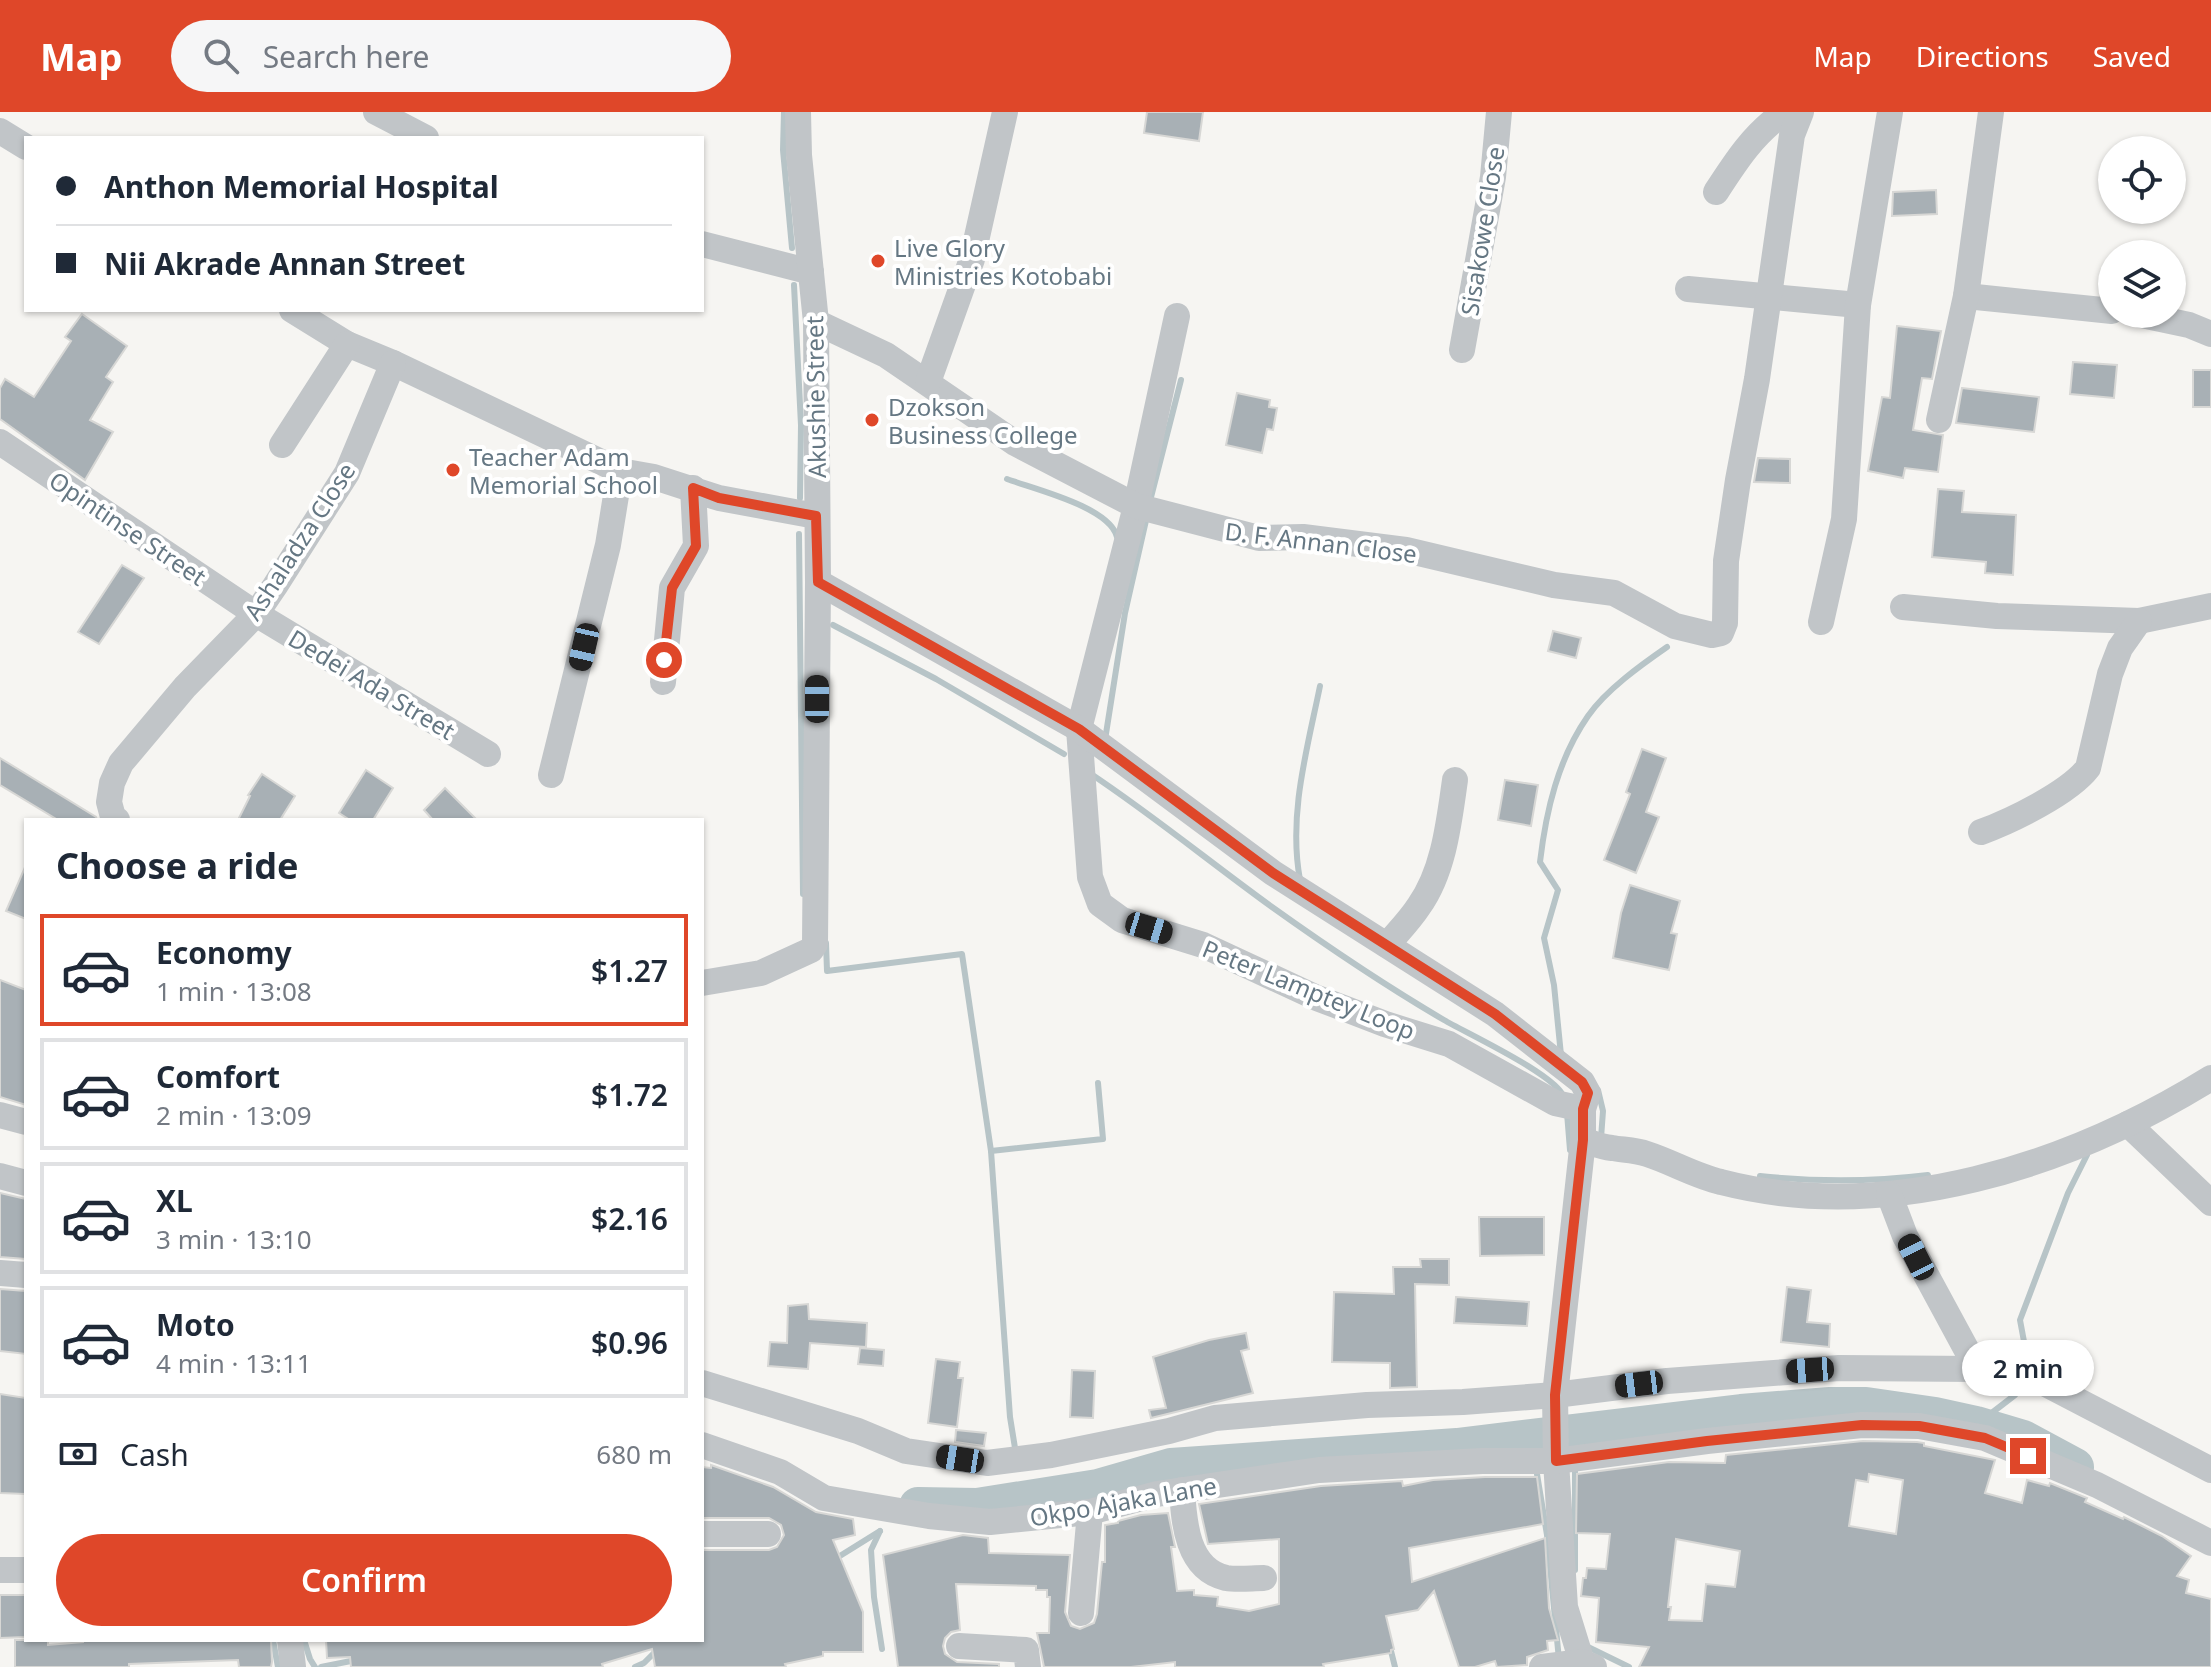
<!DOCTYPE html>
<html lang="en">
<head>
<meta charset="utf-8">
<style>
	body { margin:0; font-family:"Noto Sans",sans-serif; background:#f6f6f7; color:#1f2937; height:100vh; display:flex; flex-direction:column; font-size:30px; white-space:nowrap }
	* { box-sizing:border-box; margin:0 }
	p { font-size:26px; color:#747a83 }
	.icon { flex:none; width:44px; height:44px; fill:none; stroke:currentColor; stroke-width:2; stroke-linecap:round; stroke-linejoin:round }
	.map { position:relative; flex:1; overflow:hidden }
	.details { position:absolute; left:24px; top:706px; width:680px; height:824px; display:flex; flex-direction:column; background:#fff; border-radius:0px; box-shadow:0 2px 6px #0004 }
	.details>* { flex:none }
	.banner { position:absolute; left:24px; top:24px; width:680px; height:176px; border-radius:0px; box-shadow:0 2px 6px #0004; display:grid; align-content:center; height:176px; padding:0 32px; background:#fff }
	.buttons { position:absolute; left:2098px; top:24px; display:grid; gap:16px }
	.buttons a { display:grid; place-items:center; width:88px; height:88px; border-radius:50%; background:#fff; box-shadow:0 2px 6px #0004; font-size:40px }
	.end { position:absolute; width:36px; height:36px; margin:-18px; border:10px solid #df4729; background:#fff; box-shadow:0 0 0 4px #fff }
	.from { border-radius:50% }
	.bubble { position:absolute; height:56px; border-radius:28px; background:#fff; box-shadow:0 2px 6px #0004; font-size:26px; font-weight:600; line-height:56px; text-align:center }
	.car { position:absolute; width:24px; height:48px; margin:-24px -12px; border-radius:10px; box-shadow:0 0 6px 2px #0007; background:linear-gradient(#222 24%,#8ab4d8 0 40%,#222 0 76%,#8ab4d8 0 86%,#222 0) }
	.banner b { display:flex; align-items:center; gap:28px; height:76px; font-size:30px }
	.banner b+b { border-top:2px solid #e0e1e3 }
	.banner i { width:20px; height:20px; background:#1f2937 }
	ul { padding:0; list-style:none }
	li { display:flex; align-items:center; gap:24px; height:112px; margin:0 16px 12px; padding:0 16px; border:4px solid #e0e1e3; border-radius:0px }
	li div { flex:1 }
	li b { display:block; font-size:30px }
	li em { font-style:normal; font-weight:600 }
	li.current { border-color:#df4729 }
	li>.icon { width:72px; height:72px; stroke-width:1.5 }
	h2 { padding:0 32px; font-size:36px; line-height:96px }
	.pay { display:flex; align-items:center; gap:20px; height:88px; padding:0 32px; font-size:30px }
	.pay p { margin-inline-start:auto }
	.button { display:flex; gap:16px; margin-top:auto; padding:16px 32px }
	.button a { flex:1; height:92px; border-radius:48px; background:#df4729; color:#fff; font-size:32px; font-weight:600; line-height:92px; text-align:center }
	header { display:flex; align-items:center; gap:48px; box-sizing:border-box; height:112px; padding:0 40px; background:#df4729; color:#fff }
	header strong { font-size:38px }
	nav { display:flex; gap:44px; margin-inline-start:auto; font-size:28px }
	.search { width:560px; height:72px; background:#f6f6f7; display:flex; align-items:center; gap:20px; box-sizing:border-box; padding:0 28px; border-radius:44px; color:#747a83; font-size:30px }
	.map>svg:first-child { display:block }
</style>
</head>
<body>
<header>
<strong>Map</strong>
<div class="search"><svg class="icon" aria-label="search" viewBox="0 0 24 24"><circle cx="10" cy="10" r="6"/><path d="M15 15l6 6"/></svg>Search here</div>
<nav><a>Map</a><a>Directions</a><a>Saved</a></nav>
</header>
<div class="map">
<svg width="2211" height="1555" viewBox="0 0 2211 1555">
	<rect width="100%" height="100%" fill="#f6f5f2"/>
	<g fill="none" stroke-linecap="round" stroke-linejoin="round">
		<g stroke="#b7c4c7" stroke-width="6">
			<path d="M784,0l-1,38 9,98"/>
			<path d="M794,173l7,140 -1,73"/>
			<path d="M1007,367c27,10 103,28 110,58"/>
			<path d="M1149,393l32,-125"/>
			<path d="M799,422l4,360"/>
			<path d="M833,513l103,54 128,75"/>
			<path d="M1105,628l20,-127 22,-97"/>
			<path d="M1091,662c63,42 120,89 181,133 56,40 114,79 172,113 24,14 115,56 120,78"/>
			<path d="M1300,768c-12,-65 7,-130 20,-194"/>
			<path d="M826,831l1,28 135,-17 29,197"/>
			<path d="M1561,943l-7,-70 -10,-47 14,-48 -18,-28c6,-51 18,-103 48,-146 18,-26 53,-51 79,-69"/>
			<path d="M1598,978l5,21 -2,27"/>
			<path d="M1567,1001l3,37"/>
			<path d="M1760,1064c57,6 111,6 168,-1"/>
			<path d="M2028,1251l-8,-43 48,-127 19,-38"/>
			<path d="M1976,1313l39,-30"/>
			<path d="M1498,1331l16,8"/>
			<path d="M1015,1336l-5,-31 -19,-266 112,-12 -5,-56"/>
			<path d="M1536,1356l11,67 12,125"/>
			<path d="M880,1419l-9,19 3,47 8,52"/>
			<path d="M835,1447l45,-28"/>
			<path d="M1575,1458v-105"/>
			<path d="M273,1528l5,27"/>
			<path d="M304,1528l6,19 5,8"/>
			<path d="M1389,1531l6,24"/>
			<path d="M1586,1534l43,21"/>
			<path d="M321,1555l35,-7"/>
			<path d="M635,1555l9,-4 13,-13"/>
		</g>
		<path stroke="#b7c4c7" stroke-width="38" d="M918,1394l59,1 121,-19 73,-21 286,-20 284,-34 89,-7h36l69,10 41,9 47,14 52,28"/>
	</g>
	<g fill="#a8b0b5" stroke="#d7d7d5" stroke-width="2" fill-rule="evenodd">
		<path d="M1147,0h56l-4,29 -55,-8z"/>
		<path d="M1936,78l1,24 -45,2 1,-24z"/>
		<path d="M82,202l45,32 -21,31 7,5 -23,38 23,12 -28,48 -85,-61v-31l5,-9 29,18 37,-56 -6,-4z"/>
		<path d="M1897,214l44,5 -9,48 -10,-1 -9,52 30,5 -5,37 -33,-4 -2,10 -35,-7 14,-74 8,1z"/>
		<path d="M2073,250l44,3 -3,33 -44,-4z"/>
		<rect x="2193" y="258" width="18" height="37"/>
		<path d="M1962,276l77,9 -5,35 -78,-9z"/>
		<path d="M1237,281l33,7 -1,7 8,1 -4,22 -6,-1 -5,24 -36,-8z"/>
		<path d="M1758,346l32,1v24l-36,-1z"/>
		<path d="M1938,377l26,2 -2,21 54,3 -3,60 -28,-2 1,-11 -54,-5z"/>
		<path d="M122,453l22,13 -45,66 -21,-12z"/>
		<path d="M1553,519l28,7 -5,20 -28,-7z"/>
		<path d="M1642,637l24,9 -20,54 13,5 -23,56 -32,-13 26,-66 -4,-2z"/>
		<path d="M0,646l96,59 1,3h-39l-58,-35z"/>
		<path d="M366,658l27,18 -20,32h-23l-11,-7z"/>
		<path d="M262,662l33,22 -15,24h-42l12,-24 -2,-1z"/>
		<path d="M1505,668l33,5 -7,41 -33,-6z"/>
		<path d="M445,676l32,32h-44l-9,-10z"/>
		<path d="M26,753v54l-20,-8z"/>
		<path d="M1630,773l50,16 -9,32 6,1 -8,36 -56,-12 8,-45z"/>
		<path d="M0,868l26,10v115l-26,-8z"/>
		<path d="M0,1081l26,6v60l-26,-2z"/>
		<path d="M1479,1105h65v38l-64,1z"/>
		<path d="M1420,1147h29v26l-34,-1 2,103 -27,1v-25l-58,-1 2,-70 60,2 -1,-27h28z"/>
		<path d="M1787,1175l24,3 -4,32 23,2 -1,23 -48,-5z"/>
		<path d="M0,1177l26,2v63l-26,-3z"/>
		<path d="M1456,1185l73,5 -2,24 -73,-3z"/>
		<path d="M808,1192l1,15 58,4 -1,24 -56,-4 -2,26 -40,-3 2,-24 17,1 1,-37z"/>
		<path d="M1246,1221l3,16 -8,2 12,42 -102,25 -2,-8 17,-2 -13,-51 56,-17z"/>
		<path d="M860,1236l24,2 -1,16 -25,-2z"/>
		<path d="M936,1247l24,3 -2,16h5l-6,49 -29,-4z"/>
		<path d="M1072,1258l23,1 -2,47 -23,-1z"/>
		<path d="M0,1282l26,4 -1,96 -25,-1z"/>
		<path d="M956,1318l30,3 -2,13 -29,-4z"/>
		<path d="M1863,1329l54,1 7,1v3l71,14 -10,33 37,10 5,-23 22,6 1,-3 37,15 -2,4 38,17 1,-2 38,19 29,20 -14,20 12,4 -3,13 25,6v68h-572l10,-20 -53,-5 3,-44 -18,-2 2,-18h3l1,-10 19,1 4,-35 -34,-1 1,-59 92,-12 56,1 1,-8zM1869,1362l34,6 -7,54 -47,-8 7,-46 12,2zM1676,1427l64,12 -5,36 -29,-3 -4,37 -33,-1 2,-13h-3z"/>
		<path d="M711,1353l62,22 43,25 37,7 2,16 -22,5 30,72v40h-40v4l-38,8 1,3h-131l-3,-18 -50,15 1,3h-252l-1,-10 -23,1 -1,-18h376v-90h67l8,-3 7,-12 -3,-10 -12,-7h-67v-51l9,1z"/>
		<path d="M1485,1365h52l6,47 -134,24 3,34 133,-44 4,70 9,32 -11,1 1,9 -21,7v8l-30,2 -2,-6 -20,6h-16l-25,-76 -16,19 -32,6 8,33 -3,1v3l-68,11 1,3h-149v-5l-44,5h-87l-7,-34h12l1,-36h-3v-7h-11v-4l-80,-2 4,46 -9,2 -6,6 -2,8 2,8 12,8 42,2v3h-101l-15,-112 80,-20 25,3 1,15 81,2 -5,57 6,14 9,3 14,-6 3,-9 5,-52h3v-37l13,-2v-2l23,-6 27,-2 7,34h-4l6,44 17,-1v5l24,2 -1,9 32,5 30,-7v-65l-71,5 -9,-40 122,-18 81,-5 1,5 30,-6z"/>
		<path d="M0,1483h26v42l-26,1z"/>
		<path d="M15,1528h33v5l35,-3v-2h188l1,22 -1,5h-32l-1,-7 -109,4v3h-114z"/>
	</g>
	<g fill="none" stroke-linecap="round" stroke-linejoin="round">
		<g stroke="#c1c5c8" stroke-width="26">
			<path d="M376,0l50,26"/>
			<path d="M0,19l26,16"/>
			<path d="M1716,80c20,-31 38,-59 69,-80"/>
			<path d="M702,132l109,28"/>
			<path d="M1688,177l170,16"/>
			<path d="M1966,184l146,15"/>
			<path d="M292,198l55,34 46,19 227,108 34,6 65,21 97,18"/>
			<path d="M2137,202l52,11 22,9"/>
			<path d="M1177,204l-41,190 -57,223 11,148 10,27 22,16 81,25 114,53 68,26 64,20 106,59 28,6"/>
			<path d="M816,210l70,33 129,88 121,63 123,32 44,-1 103,13 148,35 60,8 61,33 37,9 9,-2 4,-10 1,-62 12,-81 19,-101 35,-244 9,-23"/>
			<path d="M1462,238l31,-173 6,-65"/>
			<path d="M928,270l44,-123 33,-147"/>
			<path d="M1939,308l27,-124 25,-184"/>
			<path d="M0,330l256,172 232,140"/>
			<path d="M282,333l65,-101"/>
			<path d="M818,470l261,147 194,144 222,141 87,68 6,11 -5,16v31l-28,255 1,66 9,146 17,55 12,5"/>
			<path d="M1903,495l94,9 142,5 72,-15"/>
			<path d="M1821,510l23,-103 14,-214 32,-193"/>
			<path d="M663,570l9,-94 24,-42 -3,-58"/>
			<path d="M551,663l57,-230 12,-74"/>
			<path d="M117,708l-4,-3 -4,-15 3,-19 9,-20 64,-76 71,-73 19,-28 72,-113 46,-110"/>
			<path d="M1981,720c30,-11 88,-39 107,-64l22,-94 10,-26 19,-27"/>
			<path d="M1387,833c11,-13 23,-25 32,-39 25,-35 30,-84 36,-126"/>
			<path d="M702,871l59,-10 50,-23 4,-6 3,-362 -2,-260 -17,-167 -1,-43"/>
			<path d="M0,1003l26,7"/>
			<path d="M2128,1012l83,79"/>
			<path d="M1583,1028c9,3 19,7 29,8 12,2 23,2 35,6 25,8 48,22 74,28 167,43 348,-16 490,-104"/>
			<path d="M0,1064l26,7"/>
			<path d="M1889,1082l16,42 72,133"/>
			<path d="M0,1161l26,2"/>
			<path d="M702,1271l156,48 48,20 81,12 64,-8 118,-24 46,-13 152,-13 96,-3 92,-7 112,-14 172,-13 138,1 67,14 167,87"/>
			<path d="M702,1333l78,27 44,26 105,18 61,6 100,-10 67,-18 162,-24 163,-9h74l151,-20 155,-16 57,1 66,12 112,47 114,58"/>
			<path d="M1182,1378c2,33 5,79 44,88 12,2 26,0 38,0"/>
			<path d="M702,1422h66"/>
			<path d="M0,1458h26"/>
			<path d="M1081,1501l9,-101"/>
			<path d="M290,1528l3,27"/>
			<path d="M959,1534l67,4 2,17"/>
			<path d="M1542,1555l40,-5"/>
		</g>
	</g>
	<g fill="none" stroke-linecap="round" stroke-linejoin="round">
		<path stroke="#df4729" stroke-width="10" d="M664,548l8,-72 24,-42 -3,-58 26,10 97,18 2,66 261,147 194,144 222,141 87,68 6,11 -5,16v31l-28,255 1,66 151,-20 155,-16 57,1 66,12 43,18"/>
	</g>
	<g fill="#df4729" stroke="#fff" stroke-width="3">
		<circle cx="878" cy="149" r="8"/>
		<circle cx="872" cy="308" r="8"/>
		<circle cx="453" cy="358" r="8"/>
	</g>
	<g text-anchor="middle" dominant-baseline="central" stroke-width="8" stroke-linejoin="round" paint-order="stroke">
		<g font-size="24" fill="#657783" stroke="#fff">
			<text transform="translate(1482 119) rotate(-81)">Sisakowe Close</text>
			<text transform="translate(815 285) rotate(-91)">Akushie Street</text>
			<text transform="translate(128 416) rotate(34)">Opintinse Street</text>
			<text transform="translate(299 429) rotate(-57)">Ashaladza Close</text>
			<text transform="translate(1321 430) rotate(7)">D. F. Annan Close</text>
			<text transform="translate(372 572) rotate(31)">Dedei Ada Street</text>
			<text transform="translate(1309 877) rotate(22)">Peter Lamptey Loop</text>
			<text transform="translate(1123 1389) rotate(-10)">Okpo Ajaka Lane</text>
		</g>
		<g font-size="24" fill="#657783" stroke="#fff" text-anchor="start">
			<text x="894" y="135">Live Glory<tspan x="894" dy="28">Ministries Kotobabi</tspan></text>
			<text x="888" y="294">Dzokson<tspan x="888" dy="28">Business College</tspan></text>
			<text x="469" y="344">Teacher Adam<tspan x="469" dy="28">Memorial School</tspan></text>
		</g>
	</g>
</svg>
<div class="buttons">
<a><svg class="icon" aria-label="locate" viewBox="0 0 24 24"><circle cx="12" cy="12" r="6"/><path d="M12 2v4M12 18v4M2 12h4M18 12h4"/></svg></a>
<a><svg class="icon" aria-label="layers" viewBox="0 0 24 24"><path d="M12 4l9 5-9 5-9-5zM3 14l9 5 9-5"/></svg></a>
</div>
<i class="end from" style="left:664px;top:548px"></i>
<i class="end" style="left:2028px;top:1344px"></i>
<div class="bubble" style="left:1962px;top:1228px;width:132px">2 min</div>
<i class="car" style="left:584px;top:535px;rotate:193deg"></i>
<i class="car" style="left:817px;top:587px;rotate:0deg"></i>
<i class="car" style="left:1149px;top:816px;rotate:107deg"></i>
<i class="car" style="left:1916px;top:1145px;rotate:333deg"></i>
<i class="car" style="left:1810px;top:1258px;rotate:266deg"></i>
<i class="car" style="left:1639px;top:1272px;rotate:263deg"></i>
<i class="car" style="left:960px;top:1347px;rotate:279deg"></i>
<div class="banner">
<b><i class="from"></i>Anthon Memorial Hospital</b>
<b><i></i>Nii Akrade Annan Street</b>
</div>
<section class="details">
<h2>Choose a ride</h2>
<ul>
<li class="current"><svg class="icon" aria-label="car" viewBox="0 0 24 24"><path d="M5 17H2v-5l4-1 3-4h7l3 4 3 1v5h-3M9 17h6M6 11h13"/><circle cx="7" cy="17" r="2"/><circle cx="17" cy="17" r="2"/></svg><div><b>Economy</b><p>1 min · 13:08</p></div><em>$1.27</em></li>
<li><svg class="icon" aria-label="car" viewBox="0 0 24 24"><path d="M5 17H2v-5l4-1 3-4h7l3 4 3 1v5h-3M9 17h6M6 11h13"/><circle cx="7" cy="17" r="2"/><circle cx="17" cy="17" r="2"/></svg><div><b>Comfort</b><p>2 min · 13:09</p></div><em>$1.72</em></li>
<li><svg class="icon" aria-label="car" viewBox="0 0 24 24"><path d="M5 17H2v-5l4-1 3-4h7l3 4 3 1v5h-3M9 17h6M6 11h13"/><circle cx="7" cy="17" r="2"/><circle cx="17" cy="17" r="2"/></svg><div><b>XL</b><p>3 min · 13:10</p></div><em>$2.16</em></li>
<li><svg class="icon" aria-label="car" viewBox="0 0 24 24"><path d="M5 17H2v-5l4-1 3-4h7l3 4 3 1v5h-3M9 17h6M6 11h13"/><circle cx="7" cy="17" r="2"/><circle cx="17" cy="17" r="2"/></svg><div><b>Moto</b><p>4 min · 13:11</p></div><em>$0.96</em></li>
</ul>
<div class="pay"><svg class="icon" aria-label="cash" viewBox="0 0 24 24"><path d="M3 7h18v10H3z"/><circle cx="12" cy="12" r="2"/></svg>Cash<p>680 m</p></div>
<div class="button"><a>Confirm</a></div>
</section>
</div>
</body>
</html>
